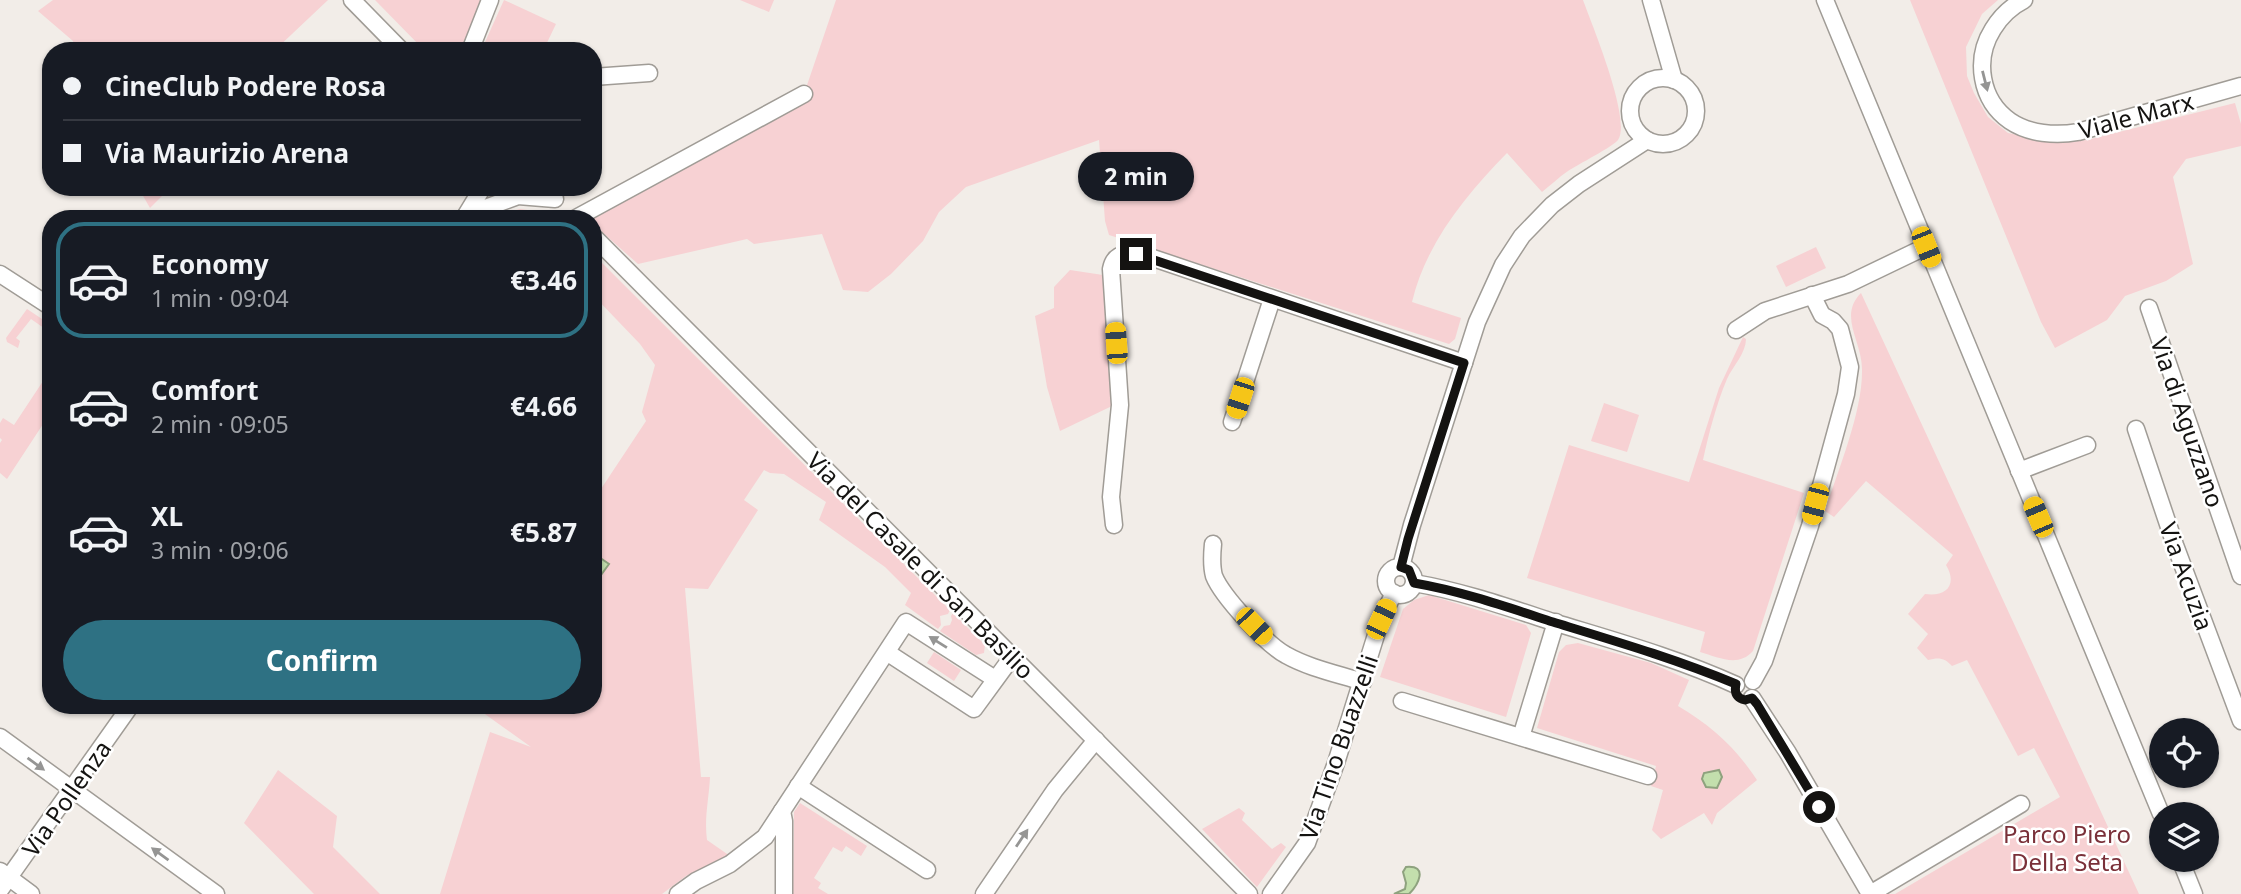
<!DOCTYPE html>
<html lang="en">
<head>
<meta charset="utf-8">
<style>
	body { margin:0; font-family:"Noto Sans",sans-serif; background:#242831; color:#f1f3f6; height:100vh; display:flex; flex-direction:column; font-size:26px; white-space:nowrap }
	* { box-sizing:border-box; margin:0 }
	p { font-size:23px; color:#9ea1a6 }
	.icon { flex:none; width:38px; height:38px; fill:none; stroke:currentColor; stroke-width:2; stroke-linecap:round; stroke-linejoin:round }
	.map { position:relative; flex:1; overflow:hidden }
	.side { position:absolute; left:42px; top:210px; width:560px; height:504px; display:flex; flex-direction:column; background:#171b24; border-radius:28px; box-shadow:0 2px 5px #0004 }
	.side>* { flex:none }
	.banner { position:absolute; left:42px; top:42px; width:560px; height:154px; border-radius:28px; box-shadow:0 2px 5px #0004; display:grid; align-content:center; height:154px; padding:0 21px; background:#171b24 }
	.fabs { position:absolute; left:2149px; top:718px; display:grid; gap:14px }
	.fabs a { display:grid; place-items:center; width:70px; height:70px; border-radius:50%; background:#171b24; box-shadow:0 2px 5px #0004; font-size:35px }
	.end { position:absolute; width:32px; height:32px; margin:-16px; border:9px solid #141311; background:#fff; box-shadow:0 0 0 4px #fff }
	.from { border-radius:50% }
	.bubble { position:absolute; height:49px; border-radius:24px; background:#171b24; box-shadow:0 2px 5px #0004; font-size:23px; font-weight:700; line-height:49px; text-align:center }
	.car { position:absolute; width:21px; height:42px; margin:-21px -10px; border-radius:9px; box-shadow:0 0 5px 2px #0007; background:linear-gradient(#f5c518 24%,#345 0 40%,#f5c518 0 76%,#345 0 86%,#f5c518 0) }
	.banner b { display:flex; align-items:center; gap:24px; height:66px; font-size:26px }
	.banner b+b { border-top:2px solid #363941 }
	.banner i { width:18px; height:18px; background:#f1f3f6 }
	ul { padding:12px 0 0; list-style:none }
	li { display:flex; align-items:center; gap:21px; height:116px; margin:0 14px 10px; padding:0 7px; border:4px solid transparent; border-radius:28px }
	li div { flex:1 }
	li b { display:block; font-size:26px }
	li em { font-style:normal; font-weight:700 }
	li.selected { border-color:#2e7183 }
	li>.icon { width:63px; height:63px; stroke-width:1.5 }
	.button { display:flex; gap:14px; margin-top:auto; padding:14px 21px }
	.button a { flex:1; height:80px; border-radius:42px; background:#2e7183; color:#fff; font-size:28px; font-weight:700; line-height:80px; text-align:center }
	.map>svg:first-child { display:block }
</style>
</head>
<body>
<div class="map">
<svg width="2241" height="894" viewBox="0 0 2241 894">
	<rect width="100%" height="100%" fill="#f2ede8"/>
	<g fill="#f7d1d3">
		<path d="M53,0h275l-54,51h-199l-2,-10 -35,-30z"/>
		<path d="M375,0h108l-20,51h-38z"/>
		<path d="M504,0l52,24 -13,27h-62z"/>
		<path d="M740,0h34l-5,12z"/>
		<path d="M836,0h747c9,25 49,120 35,140 -4,6 -41,25 -50,31 -9,6 -17,14 -26,21l-35,-39c-41,42 -81,90 -95,149l49,16 -6,21 -6,5 -340,-109 -4,-14 -6,-81 -133,47 -27,25 -16,29 -32,33 -23,18 -25,-2 -21,-56 -68,10 -7,-5 -109,25 -45,-40v-9l211,-121z"/>
		<path d="M1910,0h88l-16,14 -16,33 1,29 7,17 14,24 20,16 50,10 29,-3 148,-37 6,21v22l-55,13 -13,18 20,87 -27,17 -41,15 -18,24 -52,28 -14,-26z"/>
		<path d="M138,187h33l-21,21z"/>
		<path d="M520,209l30,4 8,6h-69l6,-4z"/>
		<path d="M1816,247l10,21 -40,19 -10,-21z"/>
		<path d="M593,254l357,356 -2,4 -8,2 1,9 -3,4 -33,-24 6,-12 -26,-26 -66,-47 7,-18 -42,-28 -14,-1 -6,-3 -20,30 14,10 -50,79 -23,-1 16,189h9c-1,22 -6,41 -3,63l23,16 -44,20 -24,18h-222l50,-162 41,15 -56,-40 1,-2h117v-204l53,-80 -4,-9 13,-47 -15,-21 -47,-49z"/>
		<path d="M1070,270l33,5 9,131 -52,25 -13,-44 -12,-71 19,-8v-21z"/>
		<path d="M1861,293l278,601h-244l165,-97 -26,-49 -16,8 -51,-96 -15,6c-7,-8 -13,-9 -24,-6l-11,-12 11,-14 -20,-20 17,-20c21,3 33,-9 21,-29l7,-10 -87,-74 -32,36 -9,-6c13,-41 38,-100 37,-142 0,-28 -24,-53 -1,-76z"/>
		<path d="M27,309l24,16v8l-20,-14 -15,19 4,3 -2,7 -11,-6 -1,-4z"/>
		<path d="M1743,337l3,2c0,14 -13,27 -19,40 -11,26 -18,54 -24,81l101,33 -51,158c-15,17 -35,6 -53,1l5,-20 -178,-54 42,-133 120,37 30,-94z"/>
		<path d="M51,369v43l-44,67 -7,-6v-30l2,-3 -2,-2v-15l3,-5 11,7z"/>
		<path d="M1604,403l35,12 -12,37 -36,-11z"/>
		<path d="M1429,595l97,30 5,8 -25,84 -126,-40 23,-68 11,-9z"/>
		<path d="M953,613l32,32 -1,8 -8,2 -36,-24 4,-5 6,-1 2,-5 -1,-4z"/>
		<path d="M1578,643l73,20 38,17 -11,26c34,20 57,41 79,74l-40,33 -5,12 -8,-12 -43,26 -9,-9 11,-40 -12,-4 5,-20 -119,-38 22,-76 7,-7z"/>
		<path d="M934,652l27,18 -7,11 -27,-18z"/>
		<path d="M278,770l59,46 -4,31 47,47h-66l-70,-71z"/>
		<path d="M800,803l67,43 -6,10 -15,-10 -4,6 -9,-5 -19,31 7,5 -3,5 10,6h-35l1,-82z"/>
		<path d="M1239,808l6,5 -3,7 30,29 9,-6 5,4 -29,40 -55,-58z"/>
	</g>
	<g fill="#c3dfad" stroke="#8ea27e" stroke-width="2">
		<path d="M593,553l16,11 -16,22z"/>
		<path d="M1719,770l3,7 -5,11 -11,-1 -4,-8 2,-6z"/>
		<path d="M1406,867c23,-2 12,18 3,27h-15l11,-5 1,-6 -3,-11z"/>
	</g>
	<g fill="none" stroke-linecap="round" stroke-linejoin="round">
		<defs>
			<g id="minor">
				<path d="M352,0l50,51"/>
				<path d="M1651,0l23,80"/>
				<path d="M1825,0l336,814"/>
				<path d="M2024,0c-14,7 -23,16 -31,29 -19,30 -13,71 17,92 19,13 46,15 68,11l163,-46"/>
				<path d="M470,51l20,-51"/>
				<path d="M593,77l56,-4"/>
				<circle cx="1663" cy="111" r="33"/>
				<path d="M466,215l52,-19 37,3"/>
				<path d="M466,215l17,-28"/>
				<path d="M576,218l228,-124"/>
				<path d="M593,236l656,658"/>
				<path d="M0,274l51,33"/>
				<path d="M2149,308l92,268"/>
				<path d="M1736,330l29,-19 83,-27 77,-37"/>
				<path d="M1232,422l40,-123"/>
				<path d="M2136,429l39,116 66,176"/>
				<path d="M2019,471l68,-26"/>
				<path d="M1114,525l-3,-28 9,-92 -9,-136c4,-20 23,-16 39,-12l314,106"/>
				<path d="M1213,544c-1,10 -2,21 1,32 8,20 53,69 72,79 23,13 52,19 77,27"/>
				<path d="M1401,567l11,-42 65,-203 26,-57 19,-29 30,-31 27,-21 68,-44"/>
				<circle cx="1400" cy="581" r="14"/>
				<path d="M1414,583c47,8 93,24 139,39 62,19 124,36 183,63"/>
				<path d="M888,653l86,56 38,-52"/>
				<path d="M1753,681l11,-20 46,-135 36,-132 4,-27 -10,-38 -7,-8 -11,-6 -10,-20"/>
				<path d="M1752,698l36,55 82,141 151,-90"/>
				<path d="M1402,701l246,75"/>
				<path d="M0,737l216,157"/>
				<path d="M1521,737l35,-115"/>
				<path d="M798,786l129,84"/>
				<path d="M782,811l2,10v73"/>
				<path d="M2180,859l14,35"/>
				<path d="M0,871l31,23"/>
				<path d="M0,890l131,-185"/>
				<path d="M678,894l18,-13 34,-17 35,-27 141,-215 89,57"/>
				<path d="M984,894l71,-104 41,-50"/>
				<path d="M1271,894l36,-51 29,-80 45,-144 13,-26"/>
			</g>
		</defs>
		<use href="#minor" stroke="#a09c96" stroke-width="19"/>
		<use href="#minor" stroke="#fff" stroke-width="16"/>
	</g>
	<defs><path id="oneway-solid" d="M-6-.8H1V-3.2L6.5 0L1 3.2V.8H-6Z" transform="scale(1.75)"/></defs>
	<g fill="#959594">
		<use href="#oneway-solid" transform="translate(1985 81) rotate(76)"/>
		<use href="#oneway-solid" transform="translate(938 642) rotate(-148)"/>
		<use href="#oneway-solid" transform="translate(36 764) rotate(36)"/>
		<use href="#oneway-solid" transform="translate(1022 838) rotate(-56)"/>
		<use href="#oneway-solid" transform="translate(160 854) rotate(-144)"/>
	</g>
	<g fill="none" stroke-linecap="round" stroke-linejoin="round">
		<path stroke="#141311" stroke-width="9" d="M1136,254l328,109 -56,176 -7,28 8,3 5,13c47,8 93,24 139,39 62,19 123,37 183,62 -2,9 1,14 9,16l7,-2 5,6 62,103"/>
	</g>
	<g text-anchor="middle" dominant-baseline="central" stroke-width="5" stroke-linejoin="round" paint-order="stroke">
		<g font-size="24" fill="#141311" stroke="#fff">
			<text transform="translate(2136 115) rotate(-15)">Viale Marx</text>
			<text transform="translate(2188 422) rotate(71)">Via di Aguzzano</text>
			<text transform="translate(921 565) rotate(45)">Via del Casale di San Basilio</text>
			<text transform="translate(2187 576) rotate(70)">Via Acuzia</text>
			<text transform="translate(1338 747) rotate(-71)">Via Tino Buazzelli</text>
			<text transform="translate(66 798) rotate(-55)">Via Pollenza</text>
		</g>
		<g font-size="24" fill="#7a3039" stroke="#fff">
			<text x="2067" y="833">Parco Piero<tspan x="2067" dy="28">Della Seta</tspan></text>
		</g>
	</g>
</svg>
<div class="fabs">
<a><svg class="icon" aria-label="locate" viewBox="0 0 24 24"><circle cx="12" cy="12" r="6"/><path d="M12 2v4M12 18v4M2 12h4M18 12h4"/></svg></a>
<a><svg class="icon" aria-label="layers" viewBox="0 0 24 24"><path d="M12 4l9 5-9 5-9-5zM3 14l9 5 9-5"/></svg></a>
</div>
<i class="end from" style="left:1819px;top:807px"></i>
<i class="end" style="left:1136px;top:254px"></i>
<div class="bubble" style="left:1078px;top:152px;width:116px">2 min</div>
<i class="car" style="left:1926px;top:247px;rotate:158deg"></i>
<i class="car" style="left:1116px;top:343px;rotate:356deg"></i>
<i class="car" style="left:1240px;top:398px;rotate:198deg"></i>
<i class="car" style="left:1815px;top:504px;rotate:195deg"></i>
<i class="car" style="left:2038px;top:517px;rotate:337deg"></i>
<i class="car" style="left:1381px;top:619px;rotate:25deg"></i>
<i class="car" style="left:1254px;top:626px;rotate:136deg"></i>
<div class="banner">
<b><i class="from"></i>CineClub Podere Rosa</b>
<b><i></i>Via Maurizio Arena</b>
</div>
<section class="side">
<ul>
<li class="selected"><svg class="icon" aria-label="car" viewBox="0 0 24 24"><path d="M5 17H2v-5l4-1 3-4h7l3 4 3 1v5h-3M9 17h6M6 11h13"/><circle cx="7" cy="17" r="2"/><circle cx="17" cy="17" r="2"/></svg><div><b>Economy</b><p>1 min · 09:04</p></div><em>€3.46</em></li>
<li><svg class="icon" aria-label="car" viewBox="0 0 24 24"><path d="M5 17H2v-5l4-1 3-4h7l3 4 3 1v5h-3M9 17h6M6 11h13"/><circle cx="7" cy="17" r="2"/><circle cx="17" cy="17" r="2"/></svg><div><b>Comfort</b><p>2 min · 09:05</p></div><em>€4.66</em></li>
<li><svg class="icon" aria-label="car" viewBox="0 0 24 24"><path d="M5 17H2v-5l4-1 3-4h7l3 4 3 1v5h-3M9 17h6M6 11h13"/><circle cx="7" cy="17" r="2"/><circle cx="17" cy="17" r="2"/></svg><div><b>XL</b><p>3 min · 09:06</p></div><em>€5.87</em></li>
</ul>
<div class="button"><a>Confirm</a></div>
</section>
</div>
</body>
</html>
